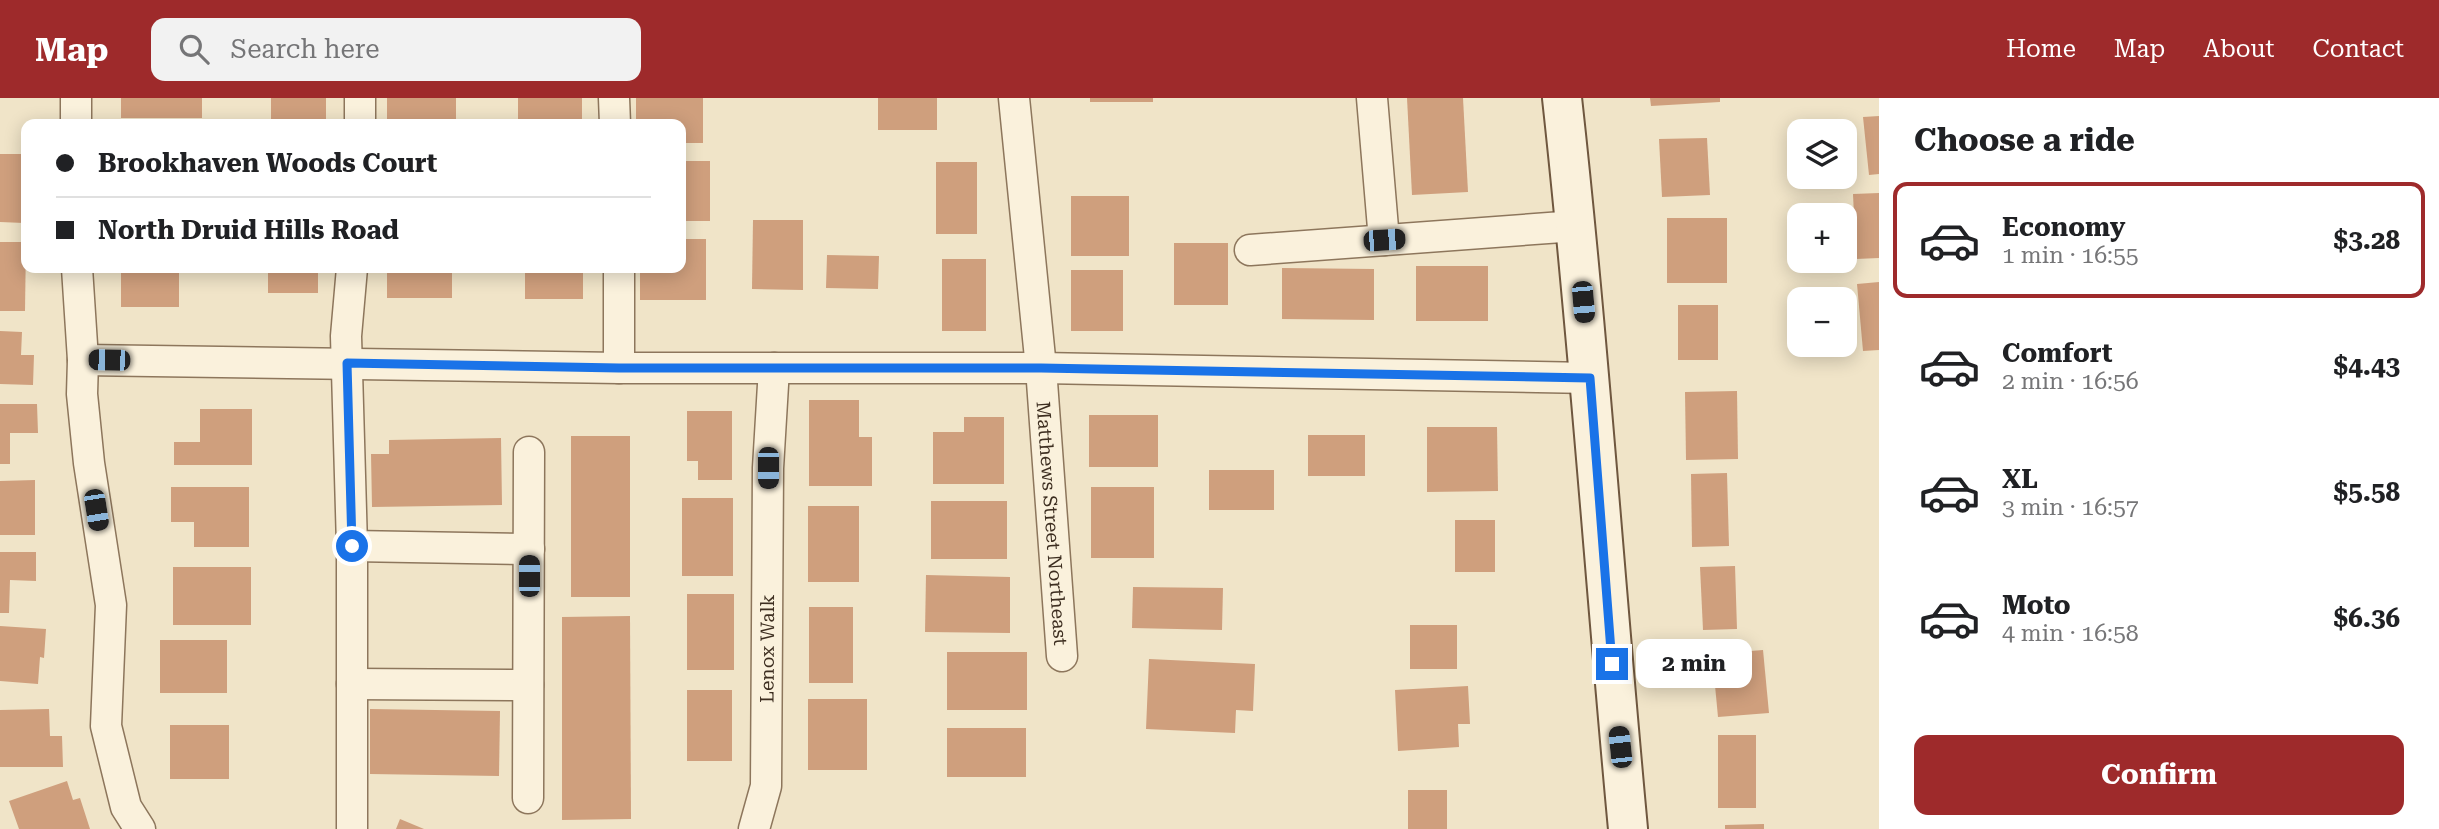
<!DOCTYPE html>
<html lang="en">
<head>
<meta charset="utf-8">
<style>
	body { margin:0; font-family:"Roboto Serif",serif; background:#f2f2f2; color:#202124; height:100vh; display:flex; flex-direction:column; font-size:26px; white-space:nowrap }
	* { box-sizing:border-box; margin:0 }
	p { font-size:23px; color:#757577 }
	.icon { flex:none; width:38px; height:38px; fill:none; stroke:currentColor; stroke-width:2; stroke-linecap:round; stroke-linejoin:round }
	.map { position:relative; flex:1; overflow:hidden }
	.details { display:flex; flex-direction:column; background:#fff; width:560px }
	.details>* { flex:none }
	.guide { position:absolute; left:21px; top:21px; width:665px; height:154px; border-radius:14px; box-shadow:0 4px 18px #0003; display:grid; align-content:center; height:154px; padding:0 35px; background:#fff }
	.tools { position:absolute; left:1787px; top:21px; display:grid; gap:14px }
	.tools a { display:grid; place-items:center; width:70px; height:70px; border-radius:14px; background:#fff; box-shadow:0 4px 18px #0003; font-size:35px }
	.end { position:absolute; width:32px; height:32px; margin:-16px; border:9px solid #1a73e8; background:#fff; box-shadow:0 0 0 4px #fff }
	.from { border-radius:50% }
	.bubble { position:absolute; height:49px; border-radius:14px; background:#fff; box-shadow:0 4px 18px #0003; font-size:23px; font-weight:700; line-height:49px; text-align:center }
	.car { position:absolute; width:21px; height:42px; margin:-21px -10px; border-radius:9px; box-shadow:0 0 5px 2px #0007; background:linear-gradient(#222 24%,#8ab4d8 0 40%,#222 0 76%,#8ab4d8 0 86%,#222 0) }
	.guide b { display:flex; align-items:center; gap:24px; height:66px; font-size:26px }
	.guide b+b { border-top:2px solid #e0e0e0 }
	.guide i { width:18px; height:18px; background:#202124 }
	ul { padding:0; list-style:none }
	li { display:flex; align-items:center; gap:21px; height:116px; margin:0 14px 10px; padding:0 21px; border:4px solid transparent; border-radius:14px }
	li div { flex:1 }
	li b { display:block; font-size:26px }
	li em { font-style:normal; font-weight:700 }
	li.current { border-color:#9e2a2b }
	li>.icon { width:63px; height:63px; stroke-width:1.5 }
	h2 { padding:0 35px; font-size:32px; line-height:84px }
	.primary-button { display:flex; gap:14px; margin-top:auto; padding:14px 35px }
	.primary-button a { flex:1; height:80px; border-radius:14px; background:#9e2a2b; color:#fff; font-size:28px; font-weight:700; line-height:80px; text-align:center }
	header { display:flex; align-items:center; gap:42px; box-sizing:border-box; height:98px; padding:0 35px; background:#9e2a2b; color:#fff }
	header strong { font-size:33px }
	nav { display:flex; gap:38px; margin-inline-start:auto; font-size:24px }
	.search { width:490px; height:63px; background:#f2f2f2; display:flex; align-items:center; gap:18px; box-sizing:border-box; padding:0 24px; border-radius:14px; color:#757577; font-size:26px }
	main { display:flex; flex:1; min-height:0 }
	.map>svg:first-child { display:block }
</style>
</head>
<body>
<header>
<strong>Map</strong>
<div class="search"><svg class="icon" aria-label="search" viewBox="0 0 24 24"><circle cx="10" cy="10" r="6"/><path d="M15 15l6 6"/></svg>Search here</div>
<nav><a>Home</a><a>Map</a><a>About</a><a>Contact</a></nav>
</header>
<main>
<div class="map">
<svg width="1879" height="731" viewBox="0 0 1879 731">
	<rect width="100%" height="100%" fill="#f0e4c8"/>
	<g fill="#cf9f7d">
		<rect x="121" y="0" width="81" height="20"/>
		<rect x="271" y="0" width="55" height="26"/>
		<rect x="387" y="0" width="69" height="23"/>
		<rect x="518" y="0" width="64" height="26"/>
		<path d="M636,0h67v45h-22v-19h-45z"/>
		<rect x="878" y="0" width="59" height="32"/>
		<rect x="1090" y="0" width="63" height="4"/>
		<path d="M1407,0h56l5,94 -56,3z"/>
		<path d="M1650,0h70v4l-69,4z"/>
		<path d="M1879,18v58l-10,1 -6,-58z"/>
		<path d="M1707,40l3,57 -48,2 -3,-58z"/>
		<path d="M0,56h26l-2,69 -24,-1z"/>
		<rect x="681" y="63" width="29" height="60"/>
		<rect x="936" y="64" width="41" height="72"/>
		<path d="M1879,95v65l-23,1 -3,-65z"/>
		<rect x="1071" y="98" width="58" height="60"/>
		<rect x="1667" y="120" width="60" height="65"/>
		<path d="M753,122h50v70l-51,-1z"/>
		<path d="M681,141h25v61h-66v-32h41z"/>
		<path d="M0,144h26l-1,69h-25z"/>
		<rect x="1174" y="145" width="54" height="62"/>
		<path d="M827,157l52,1 -1,33 -52,-1z"/>
		<rect x="942" y="161" width="44" height="72"/>
		<rect x="1416" y="168" width="72" height="55"/>
		<rect x="121" y="170" width="58" height="39"/>
		<rect x="268" y="170" width="50" height="25"/>
		<rect x="387" y="170" width="65" height="30"/>
		<rect x="525" y="170" width="58" height="31"/>
		<path d="M1282,170l92,1v51l-92,-1z"/>
		<rect x="1071" y="172" width="52" height="61"/>
		<path d="M1879,184v68l-16,1 -6,-67z"/>
		<rect x="1678" y="207" width="40" height="55"/>
		<path d="M0,233l22,1 -1,23h13l-1,30 -33,-1z"/>
		<path d="M1737,293l1,68 -52,1 -1,-68z"/>
		<path d="M809,302h50v37h13v49h-63z"/>
		<path d="M0,306h37l1,29h-28v31h-10z"/>
		<path d="M200,311h52v56h-78v-23h26z"/>
		<path d="M687,313h45v69h-34v-19h-11z"/>
		<rect x="1089" y="317" width="69" height="52"/>
		<path d="M964,319h40v67h-71v-52h31z"/>
		<path d="M1427,329h70l1,64 -71,1z"/>
		<rect x="1308" y="337" width="57" height="41"/>
		<rect x="571" y="338" width="59" height="161"/>
		<path d="M501,340l1,67 -130,2 -1,-53h18v-14z"/>
		<rect x="1209" y="372" width="65" height="40"/>
		<path d="M1727,375l2,73 -37,1 -1,-73z"/>
		<path d="M35,382v55h-35v-54z"/>
		<path d="M171,389h78v60h-55v-25h-23z"/>
		<rect x="1091" y="389" width="63" height="71"/>
		<rect x="682" y="400" width="51" height="78"/>
		<rect x="931" y="403" width="76" height="58"/>
		<rect x="808" y="408" width="51" height="76"/>
		<rect x="1455" y="422" width="40" height="52"/>
		<path d="M0,454h36v29l-26,-1 -1,33h-9z"/>
		<path d="M1735,468l2,63 -34,1 -3,-63z"/>
		<rect x="173" y="469" width="78" height="58"/>
		<path d="M926,477l84,2v56l-85,-1z"/>
		<path d="M1133,489l90,1 -1,42 -90,-2z"/>
		<rect x="687" y="496" width="47" height="76"/>
		<rect x="809" y="509" width="44" height="76"/>
		<path d="M630,518l1,203 -69,1v-203z"/>
		<rect x="1410" y="527" width="47" height="44"/>
		<path d="M0,528l46,3 -2,29 -4,-1 -2,27 -38,-3z"/>
		<rect x="160" y="542" width="67" height="53"/>
		<path d="M1763,552l6,63 -51,4 -6,-63z"/>
		<rect x="947" y="554" width="80" height="58"/>
		<path d="M1149,561l106,5 -2,47 -17,-1 -1,23 -89,-4z"/>
		<path d="M1468,588l2,38h-12l1,23 -61,4 -3,-61z"/>
		<rect x="687" y="592" width="45" height="71"/>
		<rect x="808" y="601" width="59" height="71"/>
		<path d="M49,611l1,27h12l1,31h-63v-57z"/>
		<path d="M370,611l130,2 -1,65 -129,-2z"/>
		<rect x="170" y="627" width="59" height="54"/>
		<rect x="947" y="630" width="79" height="49"/>
		<rect x="1718" y="637" width="38" height="73"/>
		<path d="M67,683l6,19 7,-2 10,31h-71l-10,-28z"/>
		<rect x="1408" y="692" width="39" height="39"/>
		<path d="M400,721l24,10h-28z"/>
		<path d="M1764,726v5h-39v-4z"/>
	</g>
	<g fill="none" stroke-linecap="round" stroke-linejoin="round">
		<defs>
			<g id="minor">
				<path d="M76,0v26"/>
				<path d="M360,0v26"/>
				<path d="M614,0l1,26"/>
				<path id="s1" d="M1014,0l27,270 21,288"/>
				<path d="M1372,0l12,142"/>
				<path d="M1250,152l326,-24"/>
				<path d="M77,170l6,92 -1,34 7,69 22,142 -5,121 20,81 14,22"/>
				<path d="M83,262l536,8h422l549,10"/>
				<path d="M619,270v-100"/>
				<path d="M352,448l177,3"/>
				<path d="M352,586l176,1"/>
				<path d="M528,700l1,-346"/>
				<path d="M352,731v-283l-6,-210 6,-68"/>
				<path id="s2" d="M754,731l12,-43 2,-318 6,-100"/>
			</g>
			<path id="secondary" d="M1562,0c27,243 43,487 66,731"/>
		</defs>
		<use href="#minor" stroke="#8d765c" stroke-width="33"/>
		<use href="#secondary" stroke="#6f573f" stroke-width="42"/>
		<use href="#minor" stroke="#faf1dc" stroke-width="30"/>
		<use href="#secondary" stroke="#faf1dc" stroke-width="38"/>
	</g>
	<g fill="none" stroke-linecap="round" stroke-linejoin="round">
		<path stroke="#1a73e8" stroke-width="9" d="M352,448l-5,-183 272,5h422l549,10 22,286"/>
	</g>
	<g text-anchor="middle" dominant-baseline="central" stroke-width="5" stroke-linejoin="round" paint-order="stroke">
		<g font-size="19" fill="#3d2e20" stroke="#f7eed8">
			<text stroke="none"><textPath href="#s1" startOffset="427">Matthews Street Northeast</textPath></text>
			<text stroke="none"><textPath href="#s2" startOffset="182">Lenox Walk</textPath></text>
		</g>
	</g>
</svg>
<div class="tools">
<a><svg class="icon" aria-label="layers" viewBox="0 0 24 24"><path d="M12 4l9 5-9 5-9-5zM3 14l9 5 9-5"/></svg></a>
<a>+</a>
<a>−</a>
</div>
<i class="end from" style="left:352px;top:448px"></i>
<i class="end" style="left:1612px;top:566px"></i>
<div class="bubble" style="left:1636px;top:541px;width:116px">2 min</div>
<i class="car" style="left:1384px;top:142px;rotate:86deg"></i>
<i class="car" style="left:1583px;top:204px;rotate:175deg"></i>
<i class="car" style="left:109px;top:262px;rotate:271deg"></i>
<i class="car" style="left:768px;top:370px;rotate:180deg"></i>
<i class="car" style="left:96px;top:412px;rotate:171deg"></i>
<i class="car" style="left:529px;top:478px;rotate:0deg"></i>
<i class="car" style="left:1620px;top:649px;rotate:354deg"></i>
<div class="guide">
<b><i class="from"></i>Brookhaven Woods Court</b>
<b><i></i>North Druid Hills Road</b>
</div>
</div>
<section class="details">
<h2>Choose a ride</h2>
<ul>
<li class="current"><svg class="icon" aria-label="car" viewBox="0 0 24 24"><path d="M5 17H2v-5l4-1 3-4h7l3 4 3 1v5h-3M9 17h6M6 11h13"/><circle cx="7" cy="17" r="2"/><circle cx="17" cy="17" r="2"/></svg><div><b>Economy</b><p>1 min · 16:55</p></div><em>$3.28</em></li>
<li><svg class="icon" aria-label="car" viewBox="0 0 24 24"><path d="M5 17H2v-5l4-1 3-4h7l3 4 3 1v5h-3M9 17h6M6 11h13"/><circle cx="7" cy="17" r="2"/><circle cx="17" cy="17" r="2"/></svg><div><b>Comfort</b><p>2 min · 16:56</p></div><em>$4.43</em></li>
<li><svg class="icon" aria-label="car" viewBox="0 0 24 24"><path d="M5 17H2v-5l4-1 3-4h7l3 4 3 1v5h-3M9 17h6M6 11h13"/><circle cx="7" cy="17" r="2"/><circle cx="17" cy="17" r="2"/></svg><div><b>XL</b><p>3 min · 16:57</p></div><em>$5.58</em></li>
<li><svg class="icon" aria-label="car" viewBox="0 0 24 24"><path d="M5 17H2v-5l4-1 3-4h7l3 4 3 1v5h-3M9 17h6M6 11h13"/><circle cx="7" cy="17" r="2"/><circle cx="17" cy="17" r="2"/></svg><div><b>Moto</b><p>4 min · 16:58</p></div><em>$6.36</em></li>
</ul>
<div class="primary-button"><a>Confirm</a></div>
</section>
</main>
</body>
</html>
